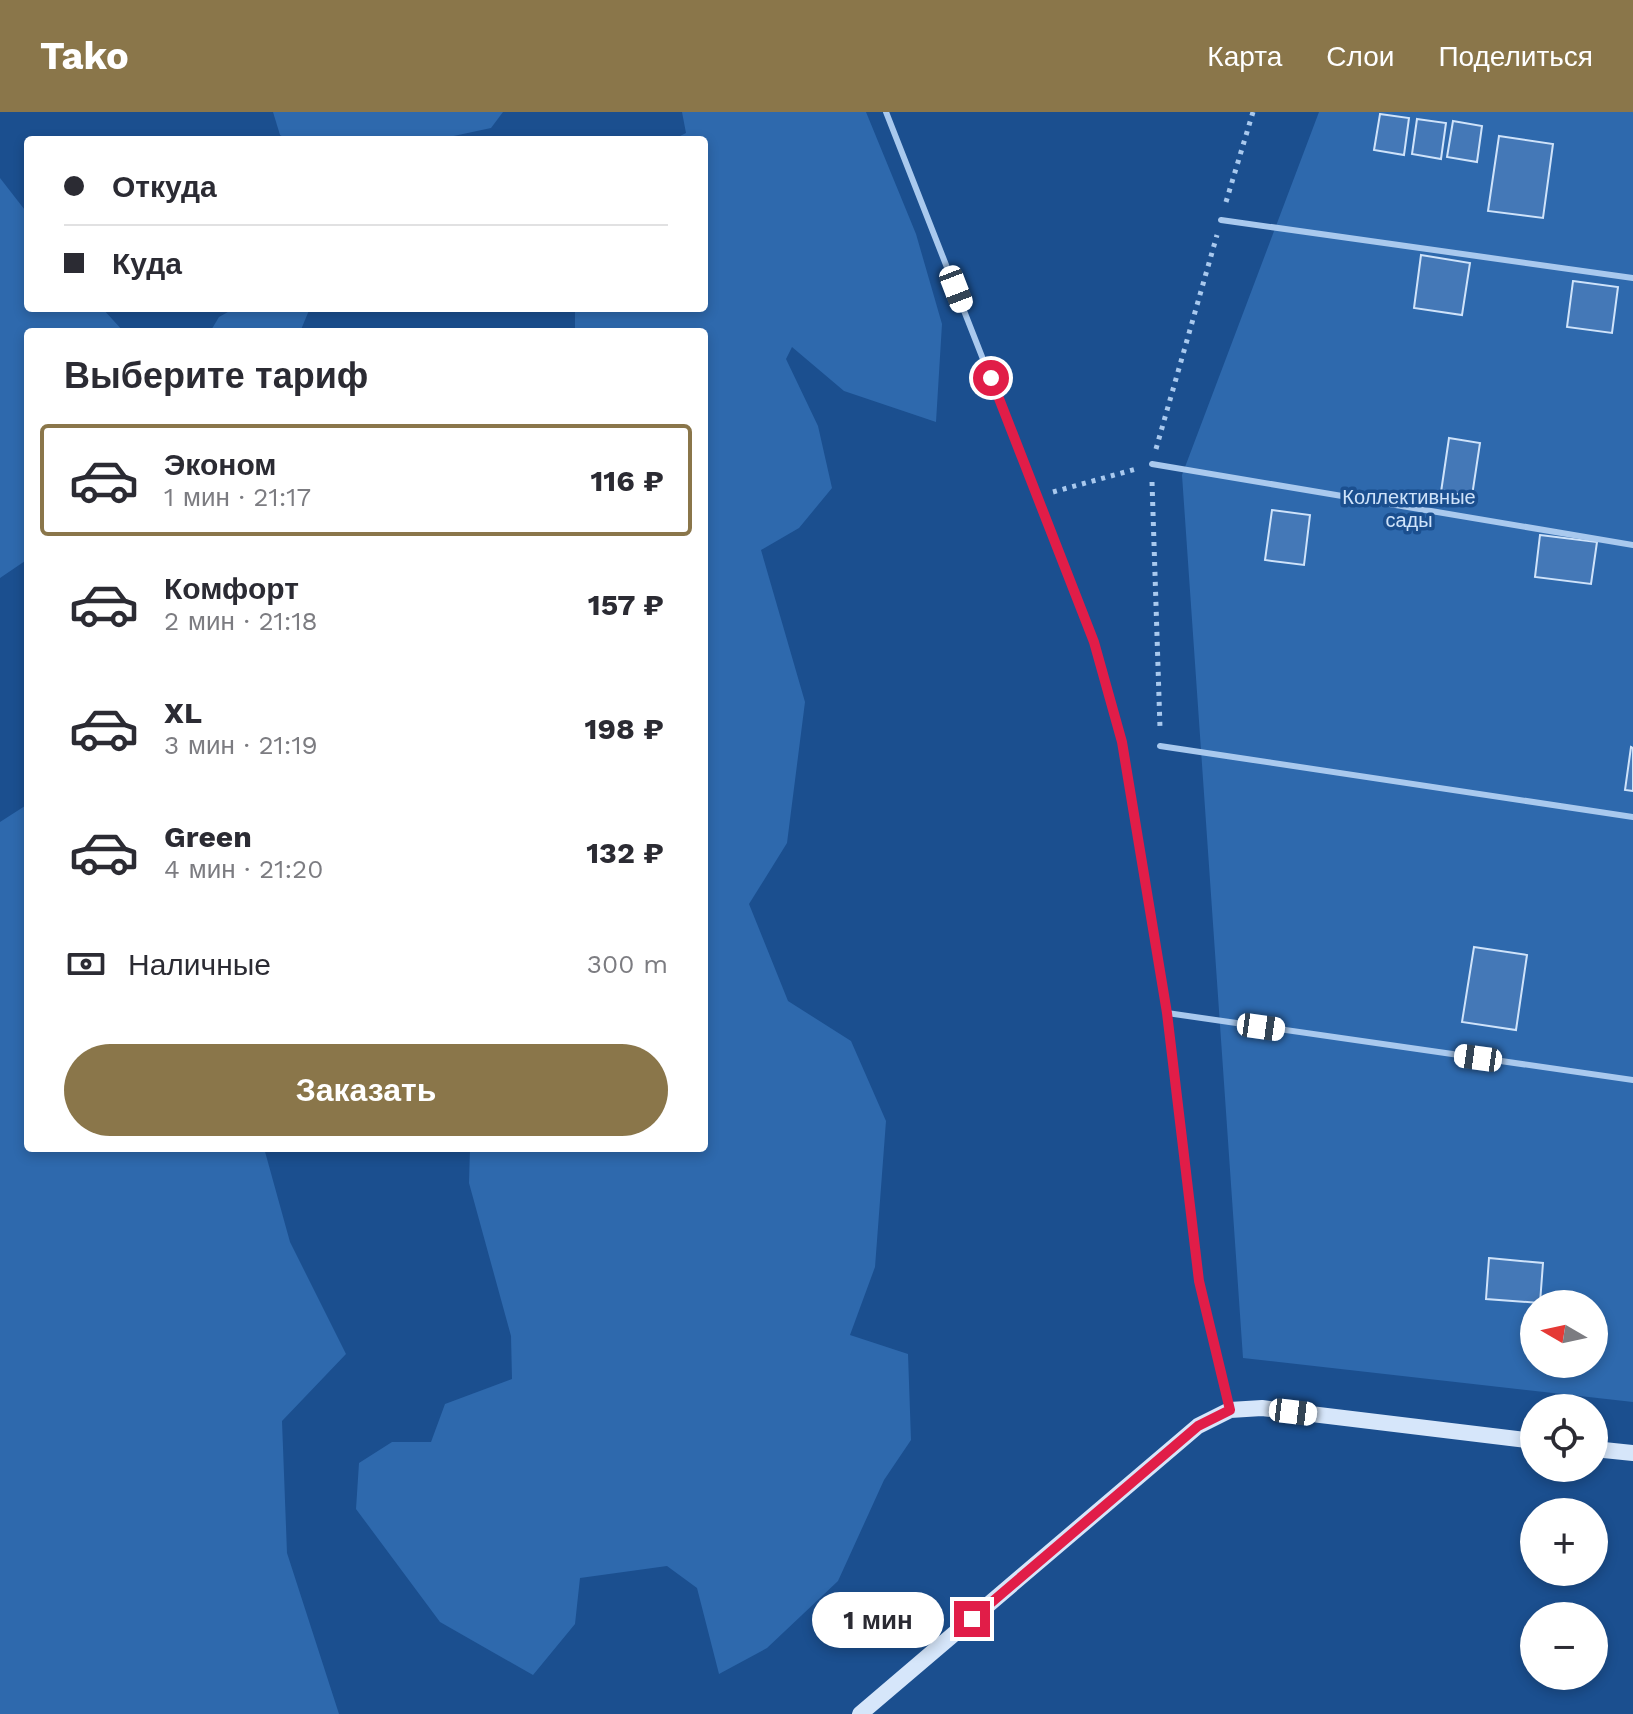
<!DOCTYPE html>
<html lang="ru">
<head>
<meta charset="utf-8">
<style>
	body { margin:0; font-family:"Work Sans",sans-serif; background:#f2f2f3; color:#2b2b33; height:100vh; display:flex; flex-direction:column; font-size:30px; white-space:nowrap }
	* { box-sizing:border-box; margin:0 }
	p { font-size:26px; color:#7c7c81 }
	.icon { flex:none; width:44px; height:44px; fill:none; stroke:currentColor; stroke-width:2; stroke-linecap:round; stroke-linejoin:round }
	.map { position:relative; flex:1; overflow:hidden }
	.drawer { position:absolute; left:24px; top:216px; width:684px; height:824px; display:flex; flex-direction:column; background:#fff; border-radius:8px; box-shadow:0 4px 12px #0003 }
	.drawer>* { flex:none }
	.banner { position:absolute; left:24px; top:24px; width:684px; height:176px; border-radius:8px; box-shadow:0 4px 12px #0003; display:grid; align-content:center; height:176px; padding:0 40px; background:#fff }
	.needle { width:52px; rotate:279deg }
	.tools { position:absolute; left:1520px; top:1178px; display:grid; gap:16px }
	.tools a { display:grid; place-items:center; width:88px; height:88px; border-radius:50%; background:#fff; box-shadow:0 4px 12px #0003; font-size:40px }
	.end { position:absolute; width:36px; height:36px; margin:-18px; border:10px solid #e11d48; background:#fff; box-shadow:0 0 0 4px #fff }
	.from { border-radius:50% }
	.bubble { position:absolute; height:56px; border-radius:28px; background:#fff; box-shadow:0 4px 12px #0003; font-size:26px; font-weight:700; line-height:56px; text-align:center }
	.car { position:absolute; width:24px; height:48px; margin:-24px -12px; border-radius:10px; box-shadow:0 0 6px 2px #0007; background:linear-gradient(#fff 24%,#345 0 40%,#fff 0 76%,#345 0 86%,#fff 0) }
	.banner b { display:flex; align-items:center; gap:28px; height:76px; font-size:30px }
	.banner b+b { border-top:2px solid #e1e1e2 }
	.banner i { width:20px; height:20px; background:#2b2b33 }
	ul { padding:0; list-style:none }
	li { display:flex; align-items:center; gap:24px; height:112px; margin:0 16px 12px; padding:0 24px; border:4px solid transparent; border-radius:8px }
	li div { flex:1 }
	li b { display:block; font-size:30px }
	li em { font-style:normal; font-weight:700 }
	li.current { border-color:#8a764a }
	li>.icon { width:72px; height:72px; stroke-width:1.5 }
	h2 { padding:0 40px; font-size:36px; line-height:96px }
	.pay { display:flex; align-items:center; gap:20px; height:88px; padding:0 40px; font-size:30px }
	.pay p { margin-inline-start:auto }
	.button { display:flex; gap:16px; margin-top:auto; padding:16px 40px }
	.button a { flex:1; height:92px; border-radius:48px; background:#8a764a; color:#fff; font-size:32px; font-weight:700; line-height:92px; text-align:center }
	header { display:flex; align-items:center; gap:48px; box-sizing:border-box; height:112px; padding:0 40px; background:#8a764a; color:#fff }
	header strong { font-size:38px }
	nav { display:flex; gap:44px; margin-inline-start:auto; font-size:28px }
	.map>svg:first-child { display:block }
</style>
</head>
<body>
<header>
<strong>Tako</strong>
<nav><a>Карта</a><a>Слои</a><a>Поделиться</a></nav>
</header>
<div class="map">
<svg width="1633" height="1602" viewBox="0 0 1633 1602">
	<rect width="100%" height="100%" fill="#1b4f8f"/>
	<g fill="#2e69ad" fill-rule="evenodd">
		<path d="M273,0h230l-12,16 -56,12h-147l-8,-5z"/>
		<path d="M682,0h184l50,122 26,90 -6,98 -92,-31 -52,-44 -6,12 32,67 14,62 -33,40 -38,22 44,152 -18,141 -38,61 39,97 63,40 35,80 -11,146 -25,68 58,19 3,86 -27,40 -46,101 -71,67 -48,26 -22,-86 -30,-22 -87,12 -5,46 -42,51 -93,-53 -84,-113 3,-46 33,-21h39l14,-38 67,-25 -1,-43 -42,-153 1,-35h234v-816h-129v-24h129v-168h-32l14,-7z"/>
		<path d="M1319,0h314v1290l-390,-44 -61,-883zM1534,1192h60v60h-60z"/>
		<path d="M0,66l28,36v94h74l22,24h-96v227l-28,19z"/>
		<path d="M235,196h75l-10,24h-90l9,-15z"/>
		<path d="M28,692v344h236l26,94 56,112 -64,67 5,132 52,161h-339v-892z"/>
	</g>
	<g fill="#4478b7" stroke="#cfe3fa" stroke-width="2">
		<path d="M1380,2l29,4 -5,37 -30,-5z"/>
		<path d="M1417,7l29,4 -5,36 -29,-5z"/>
		<path d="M1453,9l29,5 -5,36 -30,-5z"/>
		<path d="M1499,24l54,8 -10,74 -55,-7z"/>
		<path d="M1421,143l49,8 -8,52 -48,-7z"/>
		<path d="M1573,169l45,6 -6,46 -45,-6z"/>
		<path d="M1449,326l31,5 -8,53 -31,-4z"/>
		<path d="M1272,398l38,5 -6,50 -39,-5z"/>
		<path d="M1540,423l57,7 -6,42 -56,-7z"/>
		<path d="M1631,635l2,1v43l-8,-1z"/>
		<path d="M1474,835l53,8 -11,75 -54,-8z"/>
		<path d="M1489,1146l54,5 -3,40 -54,-4z"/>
	</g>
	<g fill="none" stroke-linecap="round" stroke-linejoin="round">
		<g stroke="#a9c9ee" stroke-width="5" stroke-dasharray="4 6" stroke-linecap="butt">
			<path d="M1226,90l27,-90"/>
			<path d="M1156,337l61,-214"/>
			<path d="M1152,370l8,246"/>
			<path d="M1053,380l83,-23"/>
		</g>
		<g stroke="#a9c9ee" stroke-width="6">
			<path d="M886,0l208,530 28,100"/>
			<path d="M1221,108l412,58"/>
			<path d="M1152,352l481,81"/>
			<path d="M1160,634l473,71"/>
			<path d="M1167,901l466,67"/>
		</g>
		<path stroke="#a9c9ee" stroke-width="8" d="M1122,630l45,271 32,268 31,129"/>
		<g stroke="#d6e6fa" stroke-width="16">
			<path d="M1594,1337l39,4"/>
			<path d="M860,1602l338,-288 32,-16 32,-2 272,33"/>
		</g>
	</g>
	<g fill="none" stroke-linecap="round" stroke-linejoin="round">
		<path stroke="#e11d48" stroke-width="10" d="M972,1507l226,-193 32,-16 -31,-129 -32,-268 -45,-271 -28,-100 -103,-264"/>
	</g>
	<g text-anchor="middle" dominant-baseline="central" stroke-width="7" stroke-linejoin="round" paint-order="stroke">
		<g font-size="20" fill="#cfe3fa" stroke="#1b4f8f">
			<text x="1409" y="385">Коллективные<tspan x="1409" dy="23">сады</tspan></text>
		</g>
	</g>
</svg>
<div class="tools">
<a><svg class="needle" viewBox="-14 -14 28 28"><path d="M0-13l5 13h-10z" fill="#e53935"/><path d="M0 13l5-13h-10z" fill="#7c7c81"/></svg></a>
<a><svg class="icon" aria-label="locate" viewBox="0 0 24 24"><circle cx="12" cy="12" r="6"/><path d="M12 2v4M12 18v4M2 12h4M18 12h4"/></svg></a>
<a>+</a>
<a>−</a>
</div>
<i class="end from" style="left:991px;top:266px"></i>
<i class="end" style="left:972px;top:1507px"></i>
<div class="bubble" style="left:812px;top:1480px;width:132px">1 мин</div>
<i class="car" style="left:956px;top:177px;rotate:159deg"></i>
<i class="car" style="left:1261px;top:915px;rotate:98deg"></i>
<i class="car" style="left:1478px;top:946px;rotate:278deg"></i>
<i class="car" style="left:1293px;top:1300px;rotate:97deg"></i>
<div class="banner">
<b><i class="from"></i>Откуда</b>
<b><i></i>Куда</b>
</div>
<section class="drawer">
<h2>Выберите тариф</h2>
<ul>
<li class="current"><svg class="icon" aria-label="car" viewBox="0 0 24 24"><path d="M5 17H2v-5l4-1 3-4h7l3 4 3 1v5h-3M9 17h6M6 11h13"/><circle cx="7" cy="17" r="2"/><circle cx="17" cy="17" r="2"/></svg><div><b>Эконом</b><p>1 мин · 21:17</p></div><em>116 ₽</em></li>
<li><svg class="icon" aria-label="car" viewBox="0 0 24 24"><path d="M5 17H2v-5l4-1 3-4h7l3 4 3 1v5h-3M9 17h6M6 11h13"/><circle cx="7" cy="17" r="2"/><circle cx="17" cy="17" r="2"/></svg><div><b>Комфорт</b><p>2 мин · 21:18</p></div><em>157 ₽</em></li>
<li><svg class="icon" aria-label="car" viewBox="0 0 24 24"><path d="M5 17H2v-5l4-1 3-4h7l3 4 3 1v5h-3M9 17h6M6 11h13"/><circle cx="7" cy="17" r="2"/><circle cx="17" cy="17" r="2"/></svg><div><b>XL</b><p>3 мин · 21:19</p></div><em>198 ₽</em></li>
<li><svg class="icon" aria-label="car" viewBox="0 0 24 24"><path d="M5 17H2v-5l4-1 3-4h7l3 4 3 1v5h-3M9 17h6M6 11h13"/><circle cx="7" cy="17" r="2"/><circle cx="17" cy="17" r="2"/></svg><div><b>Green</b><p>4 мин · 21:20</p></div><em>132 ₽</em></li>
</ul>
<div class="pay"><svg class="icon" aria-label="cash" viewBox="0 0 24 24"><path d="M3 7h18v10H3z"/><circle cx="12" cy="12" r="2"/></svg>Наличные<p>300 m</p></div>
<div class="button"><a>Заказать</a></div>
</section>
</div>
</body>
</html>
